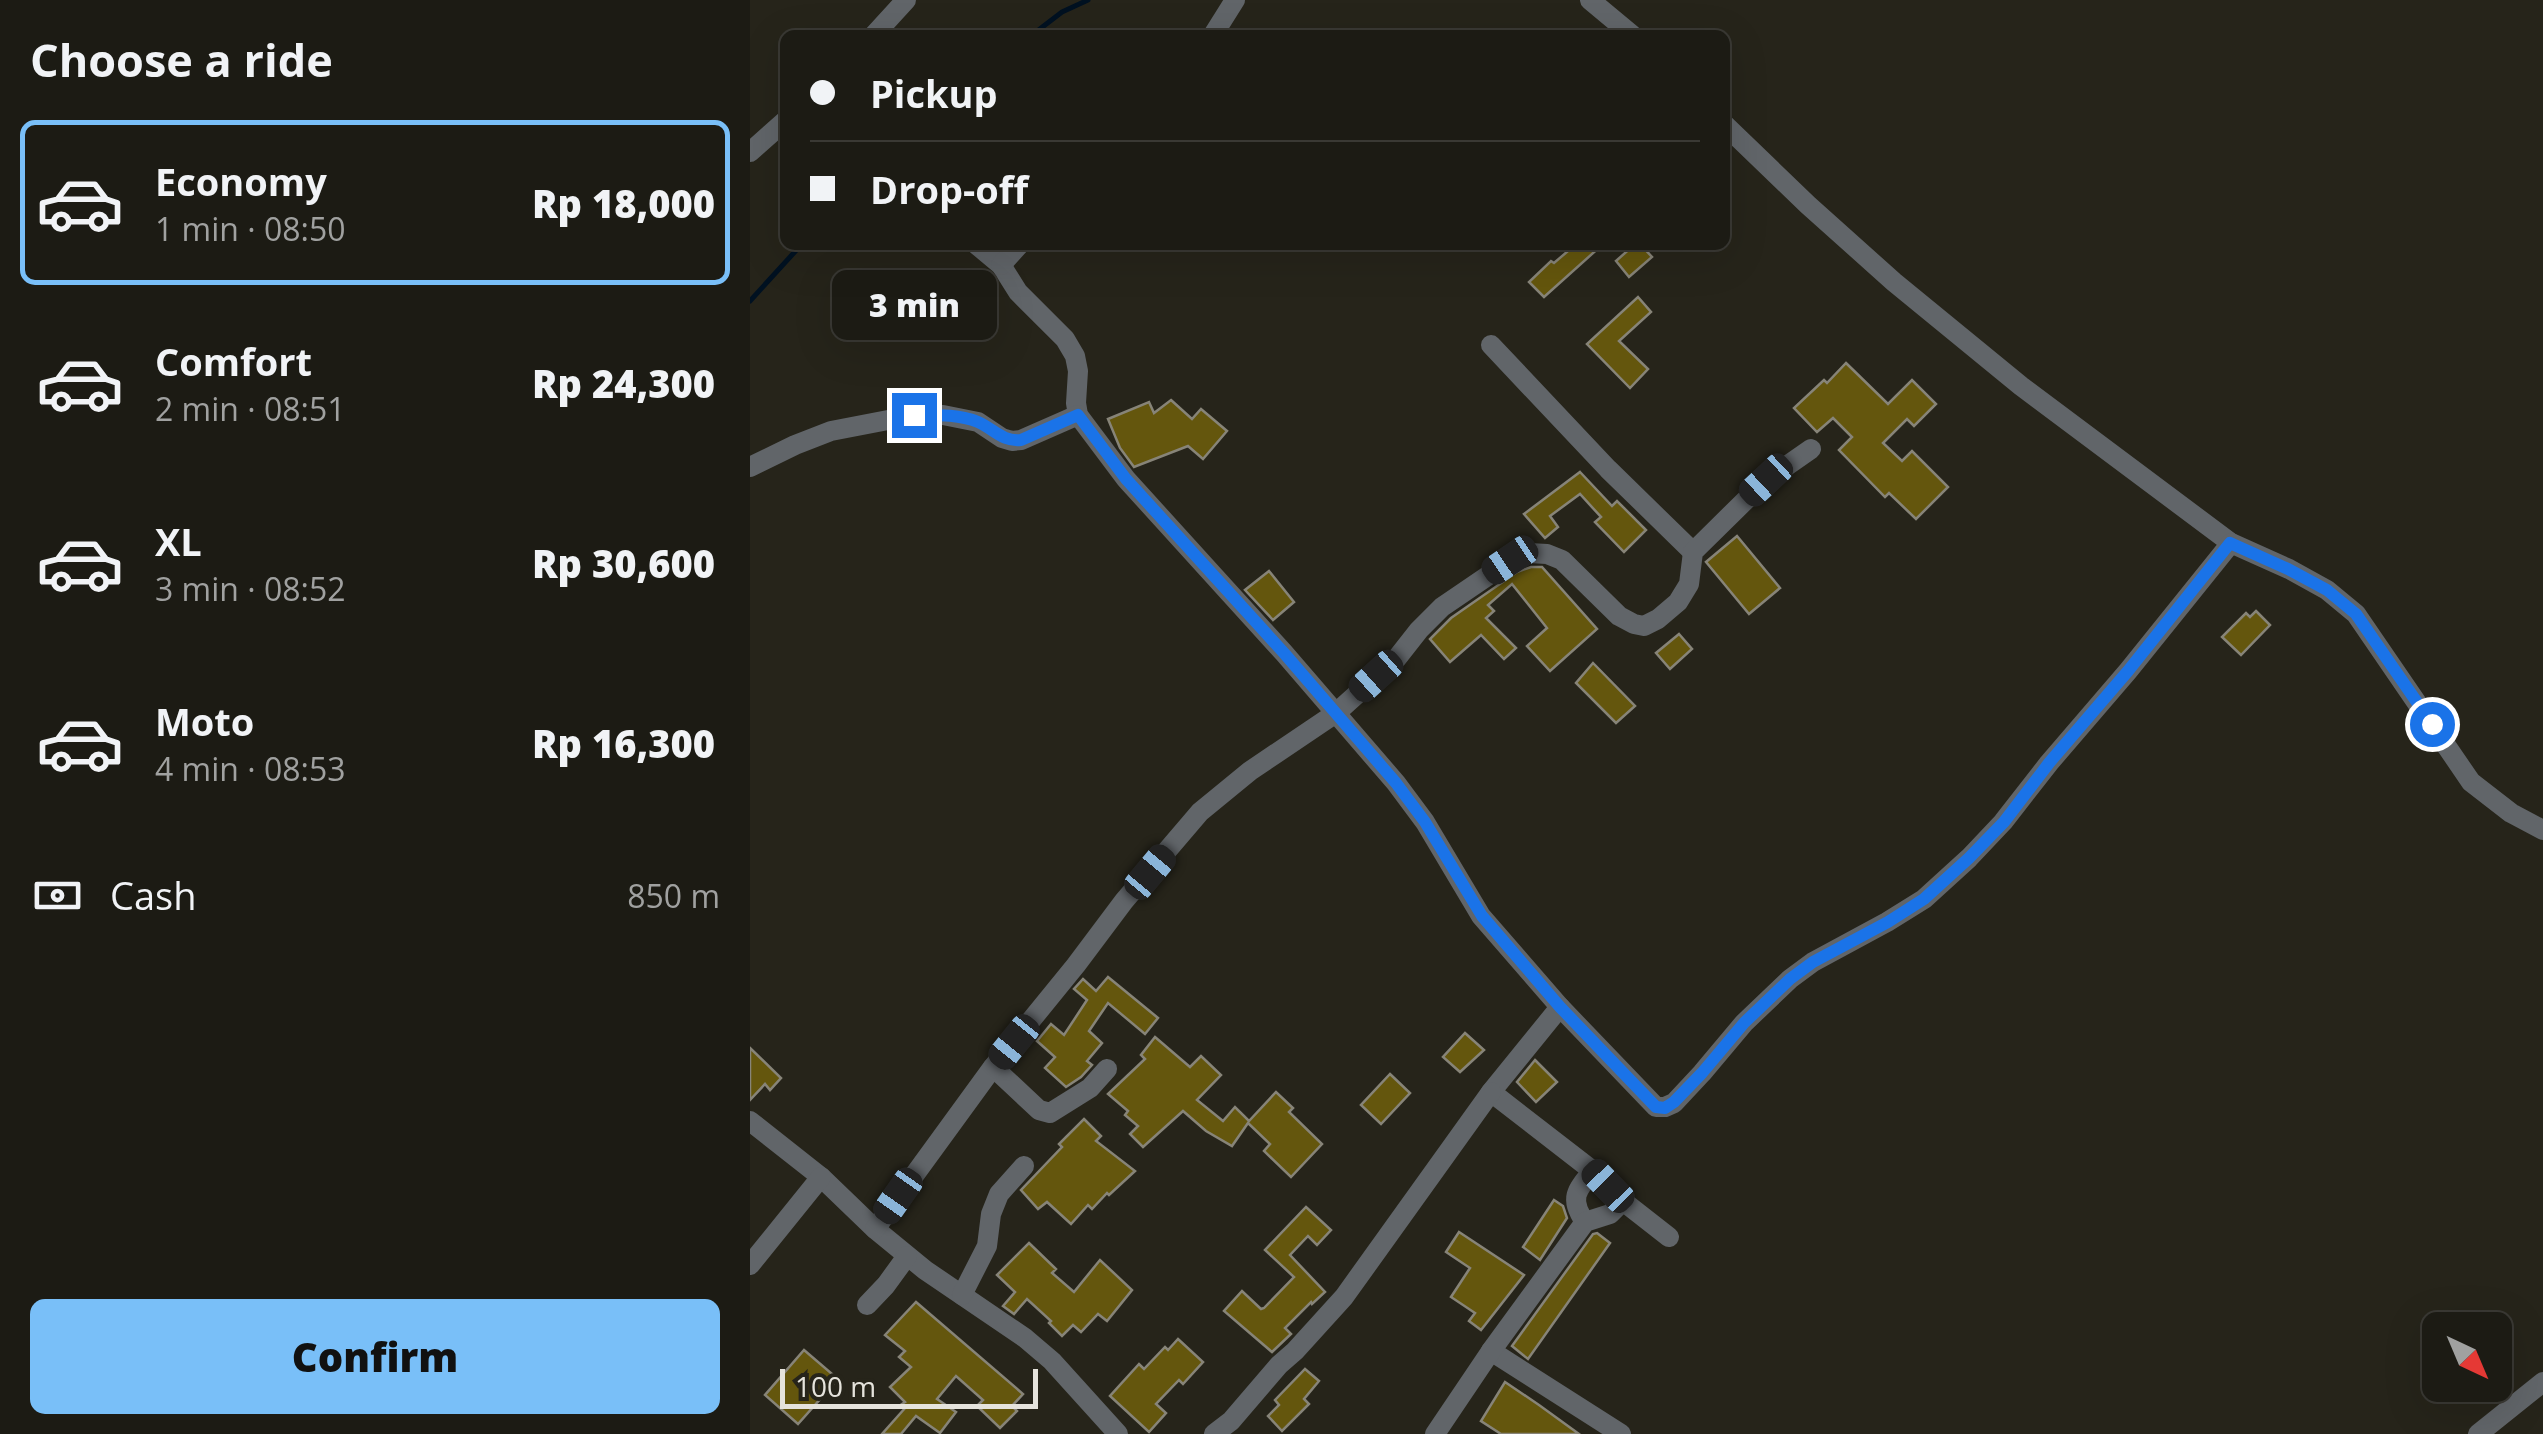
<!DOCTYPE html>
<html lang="en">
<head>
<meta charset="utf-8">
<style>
	body { margin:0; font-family:"Open Sans",sans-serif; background:#292822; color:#f1f3f6; height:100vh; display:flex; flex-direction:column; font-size:38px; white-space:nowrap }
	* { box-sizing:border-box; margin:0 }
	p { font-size:32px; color:#a0a1a0 }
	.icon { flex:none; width:55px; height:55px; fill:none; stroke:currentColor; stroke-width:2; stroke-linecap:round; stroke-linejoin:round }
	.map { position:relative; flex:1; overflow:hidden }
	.sheet { display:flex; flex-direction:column; background:#1c1b14; width:750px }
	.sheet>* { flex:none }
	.banner { position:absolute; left:30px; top:30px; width:950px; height:220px; border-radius:15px; box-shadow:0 10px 40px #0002,0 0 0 2px #3a3934; display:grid; align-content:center; height:220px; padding:0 30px; background:#1c1b14 }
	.needle { width:65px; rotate:136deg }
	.tools { position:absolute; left:1672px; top:1312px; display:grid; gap:20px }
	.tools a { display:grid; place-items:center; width:90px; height:90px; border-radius:15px; background:#1c1b14; box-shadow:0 10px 40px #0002,0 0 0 2px #3a3934; font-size:50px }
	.scale { position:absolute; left:30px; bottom:25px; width:258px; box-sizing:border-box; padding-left:10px; border:5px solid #e5e3dc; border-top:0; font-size:28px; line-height:35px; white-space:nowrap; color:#e5e3dc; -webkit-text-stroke:8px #26241a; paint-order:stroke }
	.end { position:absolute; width:45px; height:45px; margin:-22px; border:12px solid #1a73e8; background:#fff; box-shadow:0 0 0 5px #fff }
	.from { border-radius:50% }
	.bubble { position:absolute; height:70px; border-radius:15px; background:#1c1b14; box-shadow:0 10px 40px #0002,0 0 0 2px #3a3934; font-size:32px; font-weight:800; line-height:70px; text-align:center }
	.car { position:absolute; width:30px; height:60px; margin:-30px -15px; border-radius:12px; box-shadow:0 0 8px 2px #0007; background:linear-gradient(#222 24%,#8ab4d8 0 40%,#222 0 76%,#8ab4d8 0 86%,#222 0) }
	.banner b { display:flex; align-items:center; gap:35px; height:95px; font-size:38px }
	.banner b+b { border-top:2px solid #3a3934 }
	.banner i { width:25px; height:25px; background:#f1f3f6 }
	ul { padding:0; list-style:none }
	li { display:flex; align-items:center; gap:30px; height:165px; margin:0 20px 15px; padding:0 10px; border:5px solid transparent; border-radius:15px }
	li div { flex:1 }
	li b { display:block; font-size:38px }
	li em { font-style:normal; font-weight:800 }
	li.active { border-color:#79bff8 }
	li>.icon { width:90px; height:90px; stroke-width:1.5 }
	h2 { padding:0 30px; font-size:45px; line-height:120px }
	.pay { display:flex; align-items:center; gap:25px; height:110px; padding:0 30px; font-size:38px }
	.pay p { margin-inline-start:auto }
	.cta { display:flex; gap:20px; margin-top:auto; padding:20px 30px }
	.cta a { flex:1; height:115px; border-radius:15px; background:#79bff8; color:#111; font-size:40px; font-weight:800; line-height:115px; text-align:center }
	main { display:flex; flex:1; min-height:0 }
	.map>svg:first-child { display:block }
</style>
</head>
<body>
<main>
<section class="sheet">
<h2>Choose a ride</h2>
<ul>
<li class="active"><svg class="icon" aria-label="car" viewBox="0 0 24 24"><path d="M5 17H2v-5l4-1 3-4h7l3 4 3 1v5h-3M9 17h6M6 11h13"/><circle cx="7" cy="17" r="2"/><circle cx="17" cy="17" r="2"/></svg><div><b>Economy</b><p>1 min · 08:50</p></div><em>Rp 18,000</em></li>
<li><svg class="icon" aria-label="car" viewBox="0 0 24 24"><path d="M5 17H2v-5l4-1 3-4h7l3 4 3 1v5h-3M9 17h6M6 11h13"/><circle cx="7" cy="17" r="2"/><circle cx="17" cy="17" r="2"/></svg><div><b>Comfort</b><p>2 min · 08:51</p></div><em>Rp 24,300</em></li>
<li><svg class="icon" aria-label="car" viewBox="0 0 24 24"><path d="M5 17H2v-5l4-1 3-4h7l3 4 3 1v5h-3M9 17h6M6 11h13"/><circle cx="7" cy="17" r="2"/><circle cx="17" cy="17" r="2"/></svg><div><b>XL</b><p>3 min · 08:52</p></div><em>Rp 30,600</em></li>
<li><svg class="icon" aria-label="car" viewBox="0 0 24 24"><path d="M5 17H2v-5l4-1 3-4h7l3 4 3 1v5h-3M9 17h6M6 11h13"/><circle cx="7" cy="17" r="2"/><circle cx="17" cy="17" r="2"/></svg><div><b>Moto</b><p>4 min · 08:53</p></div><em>Rp 16,300</em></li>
</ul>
<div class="pay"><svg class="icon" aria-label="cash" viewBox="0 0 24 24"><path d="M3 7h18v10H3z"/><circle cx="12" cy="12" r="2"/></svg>Cash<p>850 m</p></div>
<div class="cta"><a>Confirm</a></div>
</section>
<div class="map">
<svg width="1793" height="1434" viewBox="0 0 1793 1434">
	<rect width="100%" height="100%" fill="#26241a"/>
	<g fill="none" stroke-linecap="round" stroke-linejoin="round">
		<g stroke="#001121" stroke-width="5">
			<path d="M282,35l30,-23 26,-12"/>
			<path d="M0,301l51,-56"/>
		</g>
	</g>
	<g fill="#64560d" stroke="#878478" stroke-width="2.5">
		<path d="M825,245h27l-58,52 -15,-15 22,-21 3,2z"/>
		<path d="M884,245h7l11,12 -23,20 -13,-16z"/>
		<path d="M888,297l13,15 -32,29 29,28 -18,19 -43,-44z"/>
		<path d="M1096,363l42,41 24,-24 24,24 -22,22 -7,-7 -24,24 19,18 10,-10 36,36 -32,32 -27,-26 -4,4 -46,-47 13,-13 -19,-19 -16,14 -23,-24 30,-28 3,3z"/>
		<path d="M421,400l21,19 9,-10 26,22 -24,28 -15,-13 -54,21 -14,-19 -12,-29 41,-17 5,11z"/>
		<path d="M830,472l32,34 5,-5 29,29 -22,22 -29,-30 6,-5 -21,-23 -30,22 8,11 -13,11 -21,-24z"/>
		<path d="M987,536l43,52 -31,26 -43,-52z"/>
		<path d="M781,567h11l55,62 -47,42 -23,-25 20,-18 -35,-44 -24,21 6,6 -8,7 30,30 -12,11 -23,-24 -31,27 -20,-23 21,-21 66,-46z"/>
		<path d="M519,571l25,31 -21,18 -28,-30z"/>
		<path d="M1506,611l14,14 -29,30 -19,-18 24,-24 4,4z"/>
		<path d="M929,634l13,15 -22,20 -14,-16z"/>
		<path d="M843,663l42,43 -19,17 -40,-40z"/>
		<path d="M358,977l50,41 -13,16 -37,-31 -19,28 13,12 -15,18 5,4 -11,12 -15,10 -21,-19 10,-11 -18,-16 14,-17 13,11 23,-35 -13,-11 9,-10 13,12z"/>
		<path d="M715,1033l19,17 -24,22 -17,-15z"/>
		<path d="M405,1037l35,30 11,-11 20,19 -24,25 26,21 12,-14 14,14 27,-29 17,16 -4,4 33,32 -31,33 -27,-26 6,-7 -22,-21 -16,23 -26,-15 -23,-20 -40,36 -13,-13 8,-8 -13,-11 3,-4 -20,-17 37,-35 -4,-4z"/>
		<path d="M0,1048l31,30 -11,12 -5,-6 -15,16z"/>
		<path d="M785,1060l22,22 -21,20 -19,-20z"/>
		<path d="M640,1074l20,19 -29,31 -20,-19z"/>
		<path d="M334,1119l17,17 -5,5 39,30 -26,24 -2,-2 -15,16 -4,-4 -17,19 -24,-22 -9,7 -17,-19 41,-43 -3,-3z"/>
		<path d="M804,1200l9,6 4,12 -27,42 -17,-13z"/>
		<path d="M556,1207l25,23 -14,15 -9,-9 -18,19 35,37 -13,12 -1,-2 -26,26 6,6 -19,18 -48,-41 18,-20 19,18 3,-1 30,-31 -29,-27z"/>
		<path d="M709,1232l65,43 -43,55 -12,-9 6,-8 -24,-16 19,-29 -24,-16z"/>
		<path d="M847,1233l13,10 -82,116 -16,-13 81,-112z"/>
		<path d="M279,1243l27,26 -4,4 22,19 26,-32 32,30 -25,31 -9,-7 -17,18 -8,-7 -11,11 -13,-13 2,-2 -24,-22 -13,15 -11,-8 12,-14 -18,-17z"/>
		<path d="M166,1302l107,92 -11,12 5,5 -17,17 -23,-22 6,-6 -27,-24 -19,23 19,13 -16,21 -24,-17 -15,18h-19l24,-27 -4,-3 3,-2 -15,-15 21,-20 -12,-10 6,-6 -20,-16z"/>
		<path d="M428,1339l25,23 -20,22 -4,-4 -23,24 10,9 -17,19 -39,-36 29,-32 5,5 21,-22 3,3z"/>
		<path d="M54,1350l34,29 -40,45 -33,-29z"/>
		<path d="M555,1369l14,12 -15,18 5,5 -27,27 -14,-15 11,-11 -4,-5z"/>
		<path d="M755,1382l34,23 40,29h-78l-20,-13z"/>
	</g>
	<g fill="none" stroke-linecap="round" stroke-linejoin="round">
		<g stroke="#616569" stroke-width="20">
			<path d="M840,0l42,35"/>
			<path d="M124,35l32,-35"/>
			<path d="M463,35l22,-35"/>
			<path d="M975,125l83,80 86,77 127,104 210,157 58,26 38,21 29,24 115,168 40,31 32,17"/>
			<path d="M0,152l35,-31"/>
			<path d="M227,245l24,20 17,27 47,47 10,17 3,15 -2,32 2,12 48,64 158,174 112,130 29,39 56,94 79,91 96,100h9l9,-4 28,-30 42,-50 46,-44 23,-17 74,-40 37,-23 45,-41 34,-36 46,-59 79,-92 103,-128"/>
			<path d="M251,265l18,-20"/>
			<path d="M741,345l117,124 85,83"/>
			<path d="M0,467l45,-22 36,-14 83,-16h29l35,7 24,16 10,3 9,-1 57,-25"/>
			<path d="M810,1007l-69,85 102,79 30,30 46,36"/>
			<path d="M243,1067l46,43 11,3 40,-25 17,-19"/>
			<path d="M0,1121l71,56 54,52 50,41 100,68 27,23 66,73"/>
			<path d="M835,1222c-16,-23 -9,-32 8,-51"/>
			<path d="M125,1229l118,-162 83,-102 48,-64 76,-89 50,-41 86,-58 61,-55 22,-28 23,-23 69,-47 18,-7 18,1 15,6 57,56 15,8 10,2 14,-7 20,-17 11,-18 4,-32 72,-71 46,-32"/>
			<path d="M0,1265l71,-88"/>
			<path d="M212,1295l25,-49 4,-32 8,-20 25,-28"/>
			<path d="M117,1305l19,-20 21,-29"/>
			<path d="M741,1351l130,83"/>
			<path d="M464,1434l17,-13 48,-56 16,-14 49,-54 147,-205"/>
			<path d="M685,1434l56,-83 94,-129 25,-8 13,-13"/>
			<path d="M1728,1434l65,-52"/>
		</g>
	</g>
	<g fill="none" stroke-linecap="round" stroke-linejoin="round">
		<path stroke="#1a73e8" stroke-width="12" d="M164,415c21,0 45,-1 64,7 16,7 24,20 43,18l57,-25 48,64 158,174 112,130 29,39 57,94 78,91 96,100 9,1 9,-6 28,-29 42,-50 46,-44 23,-17 75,-40 36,-23 45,-41 35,-36 45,-59 79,-92 102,-128 58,26 39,21 29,24 76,110"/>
	</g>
</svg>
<div class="tools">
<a><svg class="needle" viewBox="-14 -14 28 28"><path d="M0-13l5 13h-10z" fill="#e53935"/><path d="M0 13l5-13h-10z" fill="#a0a1a0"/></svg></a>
</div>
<div class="scale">100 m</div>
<i class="end from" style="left:1682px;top:724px"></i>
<i class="end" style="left:164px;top:415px"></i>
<div class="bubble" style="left:82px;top:270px;width:165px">3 min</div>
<i class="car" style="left:1016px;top:480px;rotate:227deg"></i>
<i class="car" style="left:760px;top:560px;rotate:236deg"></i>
<i class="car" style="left:626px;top:676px;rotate:228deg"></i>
<i class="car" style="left:400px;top:872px;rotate:40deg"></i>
<i class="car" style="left:264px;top:1042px;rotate:219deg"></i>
<i class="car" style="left:858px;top:1186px;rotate:316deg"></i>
<i class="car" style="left:148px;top:1196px;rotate:215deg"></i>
<div class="banner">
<b><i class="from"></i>Pickup</b>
<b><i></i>Drop-off</b>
</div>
</div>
</main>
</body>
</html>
